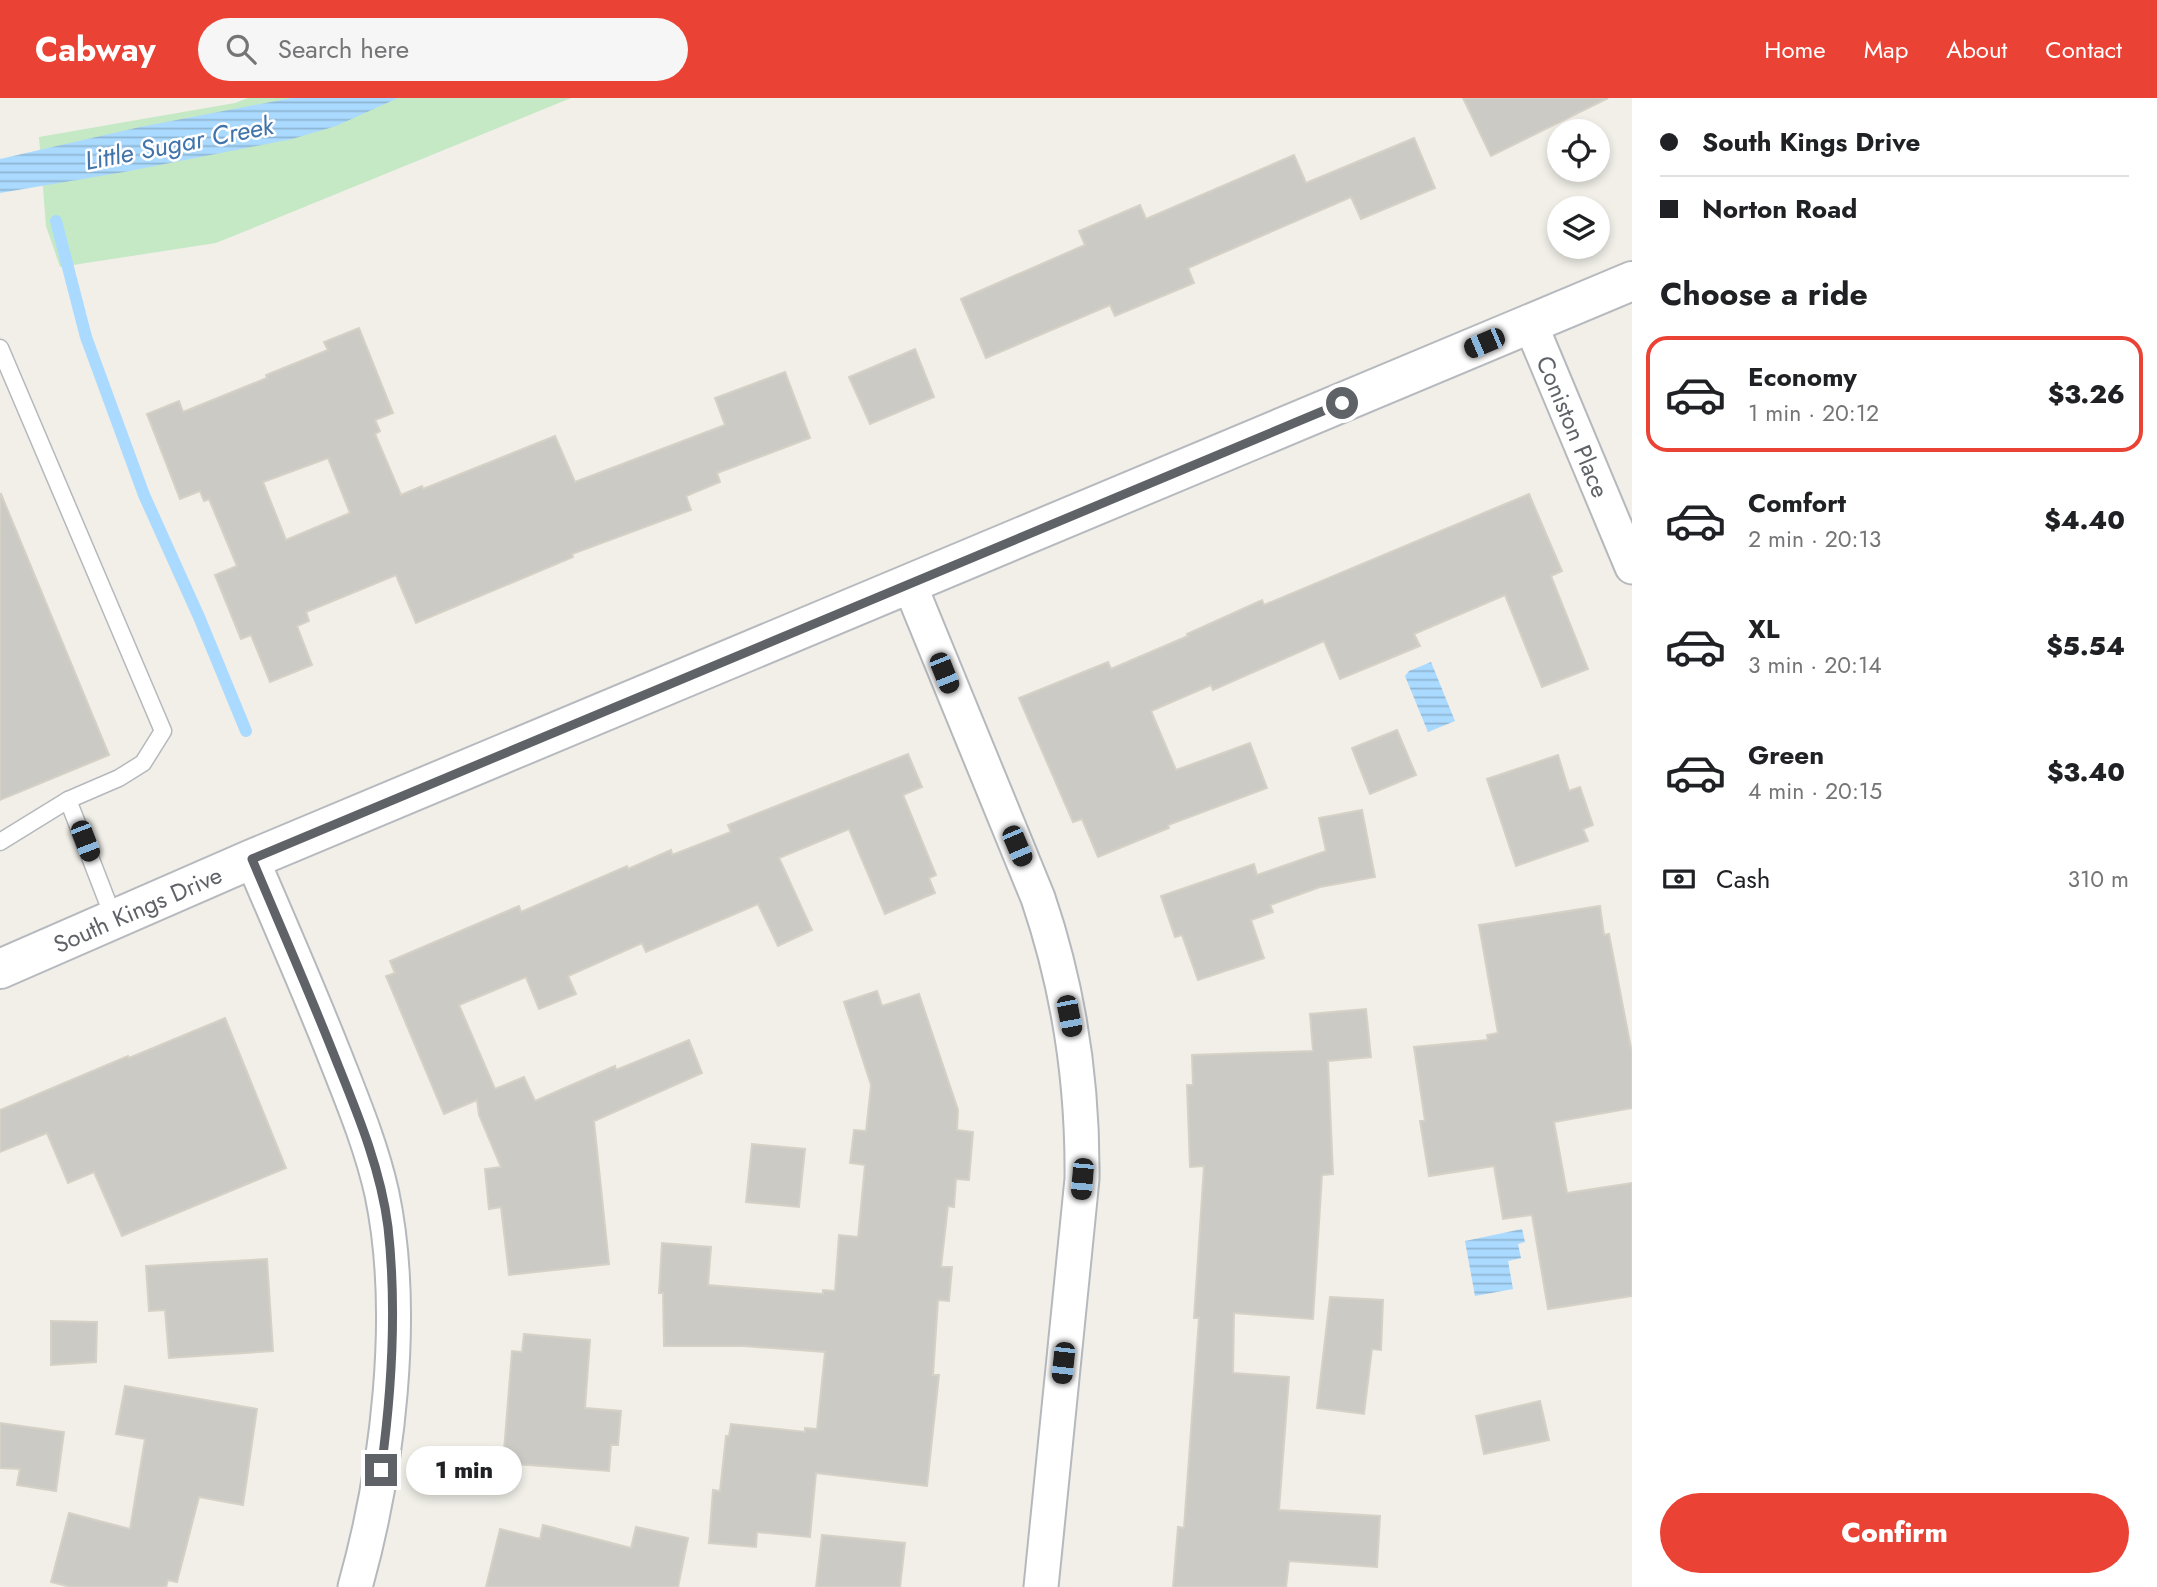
<!DOCTYPE html>
<html lang="en">
<head>
<meta charset="utf-8">
<style>
	body { margin:0; font-family:Jost,sans-serif; background:#f6f6f6; color:#202124; height:100vh; display:flex; flex-direction:column; font-size:26px; white-space:nowrap }
	* { box-sizing:border-box; margin:0 }
	p { font-size:23px; color:#757577 }
	.icon { flex:none; width:38px; height:38px; fill:none; stroke:currentColor; stroke-width:2; stroke-linecap:round; stroke-linejoin:round }
	.map { position:relative; flex:1; overflow:hidden }
	.side { display:flex; flex-direction:column; background:#fff; width:525px }
	.side>* { flex:none }
	.guide { display:grid; align-content:center; height:154px; padding:0 28px; background:#fff }
	.buttons { position:absolute; left:1547px; top:21px; display:grid; gap:14px }
	.buttons a { display:grid; place-items:center; width:63px; height:63px; border-radius:50%; background:#fff; box-shadow:0 4px 10px #0003; font-size:35px }
	.end { position:absolute; width:32px; height:32px; margin:-16px; border:9px solid #5f6368; background:#fff; box-shadow:0 0 0 4px #fff }
	.from { border-radius:50% }
	.bubble { position:absolute; height:49px; border-radius:24px; background:#fff; box-shadow:0 4px 10px #0003; font-size:23px; font-weight:800; line-height:49px; text-align:center }
	.car { position:absolute; width:21px; height:42px; margin:-21px -10px; border-radius:9px; box-shadow:0 0 5px 2px #0007; background:linear-gradient(#222 24%,#8ab4d8 0 40%,#222 0 76%,#8ab4d8 0 86%,#222 0) }
	.guide b { display:flex; align-items:center; gap:24px; height:66px; font-size:26px }
	.guide b+b { border-top:2px solid #e0e0e0 }
	.guide i { width:18px; height:18px; background:#202124 }
	ul { padding:0; list-style:none }
	li { display:flex; align-items:center; gap:21px; height:116px; margin:0 14px 10px; padding:0 14px; border:4px solid transparent; border-radius:21px }
	li div { flex:1 }
	li b { display:block; font-size:26px }
	li em { font-style:normal; font-weight:800 }
	li.on { border-color:#ea4335 }
	li>.icon { width:63px; height:63px; stroke-width:1.5 }
	h2 { padding:0 28px; font-size:32px; line-height:84px }
	.pay { display:flex; align-items:center; gap:18px; height:77px; padding:0 28px; font-size:26px }
	.pay p { margin-inline-start:auto }
	.button { display:flex; gap:14px; margin-top:auto; padding:14px 28px }
	.button a { flex:1; height:80px; border-radius:42px; background:#ea4335; color:#fff; font-size:28px; font-weight:800; line-height:80px; text-align:center }
	header { display:flex; align-items:center; gap:42px; box-sizing:border-box; height:98px; padding:0 35px; background:#ea4335; color:#fff }
	header strong { font-size:33px }
	nav { display:flex; gap:38px; margin-inline-start:auto; font-size:24px }
	.search { width:490px; height:63px; background:#f6f6f6; display:flex; align-items:center; gap:18px; box-sizing:border-box; padding:0 24px; border-radius:38px; color:#757577; font-size:26px }
	main { display:flex; flex:1; min-height:0 }
	.map>svg:first-child { display:block }
</style>
</head>
<body>
<header>
<strong>Cabway</strong>
<div class="search"><svg class="icon" aria-label="search" viewBox="0 0 24 24"><circle cx="10" cy="10" r="6"/><path d="M15 15l6 6"/></svg>Search here</div>
<nav><a>Home</a><a>Map</a><a>About</a><a>Contact</a></nav>
</header>
<main>
<div class="map">
<svg width="1632" height="1489" viewBox="0 0 1632 1489">
	<defs>
		<pattern id="water-rules" width="6" height="5" patternUnits="userSpaceOnUse" patternTransform="scale(1.75)"><rect width="6" height="5" fill="#aadaff"/><path d="M0 2.5h6" fill="none" stroke="#8eb4d2"/></pattern>
	</defs>
	<rect width="100%" height="100%" fill="#f1efe8"/>
	<path fill="#c5e8c5" d="M248,0h323l-355,145 -156,24 -14,-41 -7,-89 196,-34z"/>
	<g fill="url(#water-rules)">
		<path d="M292,0h106l-62,28 -44,13 -168,33 -124,21v-34l140,-32z"/>
		<path d="M1431,564l24,59 -27,11 -23,-56 4,-5z"/>
		<path d="M1522,1131l3,13 -7,2 3,14 -13,3 5,28 -38,7 -10,-55z"/>
	</g>
	<g fill="none" stroke-linecap="round" stroke-linejoin="round">
		<path stroke="#aadaff" stroke-width="12" d="M56,123l30,116 58,158 55,122 47,114"/>
	</g>
	<g fill="#cccac5" stroke="#d6d1c6" stroke-width="2" fill-rule="evenodd">
		<path d="M1463,0h145l-117,58z"/>
		<path d="M1414,40l21,50 -74,31 -10,-22 -163,71 6,15 -79,33 -5,-11 -124,53 -25,-59 124,-54 -6,-14 61,-26 6,14 148,-64 12,28z"/>
		<path d="M359,230l34,85 -18,7 5,11 -5,3 26,61 21,-9 1,3 132,-53 20,46 150,-57 -10,-27 70,-26 25,66 -93,35 3,9 -34,14 5,14 -119,44 1,3 -157,66 -20,-48 -90,37 3,9 -12,5 15,39 -42,17 -19,-47 -10,4 -26,-64 22,-9 -28,-67 -5,2 -4,-10 -20,8 -33,-85 32,-13 4,11 84,-34 -1,-3 62,-25 -4,-8zM328,360l22,55 -64,27 -23,-58z"/>
		<path d="M915,251l19,48 -64,27 -21,-47z"/>
		<path d="M1,396l108,261 -109,45v-305z"/>
		<path d="M1529,396l33,77 -11,5 37,93 -46,18 -37,-92 -91,39 6,12 -80,33 -16,-38 -111,49 -2,-5 -60,26 25,59 74,-27 17,45 -99,37 1,3 -71,29 -16,-38 -9,3 -54,-124 89,-36 3,7 77,-33 -1,-2 75,-34 2,5z"/>
		<path d="M1397,632l19,45 -46,19 -18,-46z"/>
		<path d="M908,656l14,33 -19,8 33,80 -7,3 6,15 -50,21 -36,-85 -70,29 33,72 -34,16 -20,-42 -112,48 -4,-9 -74,33 8,18 -37,15 -13,-32 -67,28 36,84 29,-12 11,24 80,-35 1,4 73,-30 13,33 -108,48 15,143 -100,11 -8,-68 -12,2 -4,-40 16,-2 -22,-52 -2,-15 -33,14 -58,-138 9,-3 -5,-12 129,-55 2,6 106,-46 1,3 43,-19 1,5 59,-23 -3,-7z"/>
		<path d="M1558,657l11,36 11,-4 13,38 -10,4 5,12 -72,25 -29,-87z"/>
		<path d="M1362,712l13,67 -55,10 -50,18 3,7 -22,8 13,38 -66,22 -16,-45 -7,2 -14,-41 93,-32 3,11 69,-24 -7,-33z"/>
		<path d="M1600,808l4,29 5,-1 23,119v55l-78,14 13,71 65,-10v113l-84,13 -16,-94 -29,4 -9,-53 -65,10 -9,-55h5l-11,-74 74,-7 -1,-5 11,-2 -19,-108z"/>
		<path d="M877,893l5,15 37,-12 39,116 -1,20 16,2 -4,48 -13,-1 -2,28 -6,-1 -7,61h11l-3,34 -11,-1 -5,75h6l-12,111 -111,-13 -6,64 -53,-5 -1,15 -47,-4 4,-53 7,1 6,-55h3l2,-12 74,8v-4l12,1 8,-77 -81,-6h-80l-1,-53h-4l3,-50 49,4 -3,38 115,9v-4l12,1 4,-56 19,2 7,-72 -15,-2 4,-33 12,1 5,-46 -27,-83z"/>
		<path d="M1366,911l5,48 -43,4 5,113 -11,1 -9,144 -79,-6 -1,60 56,4 -10,133 101,6 -3,51 -88,-6 -3,26h-113l5,-60 6,1 15,-210h-5l10,-152 -14,1 -3,-82h6l-1,-30 121,-4 -3,-37z"/>
		<path d="M225,920l61,150 -164,68 -28,-64 -26,11 -21,-50 -47,19v-42l128,-54 1,2z"/>
		<path d="M752,1046l53,5 -6,58 -53,-5z"/>
		<path d="M267,1161l6,92 -104,7 -4,-48 -16,1 -3,-45z"/>
		<path d="M1330,1199l53,3 -2,50 -9,-1 -8,65 -47,-6z"/>
		<path d="M51,1223l46,1 -1,40 -45,3z"/>
		<path d="M524,1236l66,6 -5,68 36,3 -3,34h-7l-2,26 -106,-8 9,-112 10,1z"/>
		<path d="M125,1288l132,23 -14,96 -44,-8 -22,85 -9,-2 -2,7h-95l-20,-5 18,-69 61,16 15,-90 -29,-5z"/>
		<path d="M1540,1303l9,39 -65,14 -8,-38z"/>
		<path d="M0,1325l64,9 -8,59 -39,-6 3,-16 -20,-1z"/>
		<path d="M543,1427l88,23 5,-21 52,11 -10,49h-192l14,-58 40,10z"/>
		<path d="M822,1437l83,8 -5,44h-84z"/>
	</g>
	<g fill="none" stroke-linecap="round" stroke-linejoin="round">
		<defs>
			<g id="lane">
				<path d="M0,250l163,383 -20,32 -24,15 -51,22 46,119"/>
				<path d="M0,744l68,-42"/>
			</g>
			<g id="street">
				<path id="s1" d="M1530,225l102,244"/>
				<path d="M909,485l129,315c31,91 45,186 44,281l-41,408"/>
				<path d="M252,761c29,68 59,136 86,205 17,43 34,85 44,130 25,120 6,276 -27,393"/>
			</g>
			<g id="secondary">
				<path id="s2" d="M0,871l252,-110 1380,-578"/>
			</g>
		</defs>
		<use href="#lane" stroke="#b5b8bc" stroke-width="19"/>
		<use href="#street" stroke="#b5b8bc" stroke-width="37"/>
		<use href="#secondary" stroke="#b6babf" stroke-width="42"/>
		<use href="#lane" stroke="#fff" stroke-width="16"/>
		<use href="#street" stroke="#fff" stroke-width="33"/>
		<use href="#secondary" stroke="#fff" stroke-width="38"/>
	</g>
	<g fill="none" stroke-linecap="round" stroke-linejoin="round">
		<path stroke="#5f6368" stroke-width="9" d="M381,1372c11,-80 16,-162 7,-243 -7,-56 -29,-110 -50,-162 -27,-69 -57,-137 -86,-206l1090,-456"/>
	</g>
	<g text-anchor="middle" dominant-baseline="central" stroke-width="5" stroke-linejoin="round" paint-order="stroke">
		<g font-size="24" fill="#5f6368" stroke="#fff">
			<text stroke="none"><textPath href="#s1" startOffset="112">Coniston Place</textPath></text>
			<text stroke="none"><textPath href="#s2" startOffset="150">South Kings Drive</textPath></text>
		</g>
		<g font-size="26" font-style="italic" fill="#4174aa" stroke="#fff">
			<text transform="translate(179 45) rotate(-11)">Little Sugar Creek</text>
		</g>
	</g>
</svg>
<div class="buttons">
<a><svg class="icon" aria-label="locate" viewBox="0 0 24 24"><circle cx="12" cy="12" r="6"/><path d="M12 2v4M12 18v4M2 12h4M18 12h4"/></svg></a>
<a><svg class="icon" aria-label="layers" viewBox="0 0 24 24"><path d="M12 4l9 5-9 5-9-5zM3 14l9 5 9-5"/></svg></a>
</div>
<i class="end from" style="left:1342px;top:305px"></i>
<i class="end" style="left:381px;top:1372px"></i>
<div class="bubble" style="left:406px;top:1348px;width:116px">1 min</div>
<i class="car" style="left:1484px;top:245px;rotate:247deg"></i>
<i class="car" style="left:944px;top:575px;rotate:158deg"></i>
<i class="car" style="left:85px;top:743px;rotate:159deg"></i>
<i class="car" style="left:1017px;top:748px;rotate:157deg"></i>
<i class="car" style="left:1069px;top:918px;rotate:169deg"></i>
<i class="car" style="left:1082px;top:1081px;rotate:185deg"></i>
<i class="car" style="left:1063px;top:1265px;rotate:186deg"></i>
</div>
<section class="side">
<div class="guide">
<b><i class="from"></i>South Kings Drive</b>
<b><i></i>Norton Road</b>
</div>
<h2>Choose a ride</h2>
<ul>
<li class="on"><svg class="icon" aria-label="car" viewBox="0 0 24 24"><path d="M5 17H2v-5l4-1 3-4h7l3 4 3 1v5h-3M9 17h6M6 11h13"/><circle cx="7" cy="17" r="2"/><circle cx="17" cy="17" r="2"/></svg><div><b>Economy</b><p>1 min · 20:12</p></div><em>$3.26</em></li>
<li><svg class="icon" aria-label="car" viewBox="0 0 24 24"><path d="M5 17H2v-5l4-1 3-4h7l3 4 3 1v5h-3M9 17h6M6 11h13"/><circle cx="7" cy="17" r="2"/><circle cx="17" cy="17" r="2"/></svg><div><b>Comfort</b><p>2 min · 20:13</p></div><em>$4.40</em></li>
<li><svg class="icon" aria-label="car" viewBox="0 0 24 24"><path d="M5 17H2v-5l4-1 3-4h7l3 4 3 1v5h-3M9 17h6M6 11h13"/><circle cx="7" cy="17" r="2"/><circle cx="17" cy="17" r="2"/></svg><div><b>XL</b><p>3 min · 20:14</p></div><em>$5.54</em></li>
<li><svg class="icon" aria-label="car" viewBox="0 0 24 24"><path d="M5 17H2v-5l4-1 3-4h7l3 4 3 1v5h-3M9 17h6M6 11h13"/><circle cx="7" cy="17" r="2"/><circle cx="17" cy="17" r="2"/></svg><div><b>Green</b><p>4 min · 20:15</p></div><em>$3.40</em></li>
</ul>
<div class="pay"><svg class="icon" aria-label="cash" viewBox="0 0 24 24"><path d="M3 7h18v10H3z"/><circle cx="12" cy="12" r="2"/></svg>Cash<p>310 m</p></div>
<div class="button"><a>Confirm</a></div>
</section>
</main>
</body>
</html>
